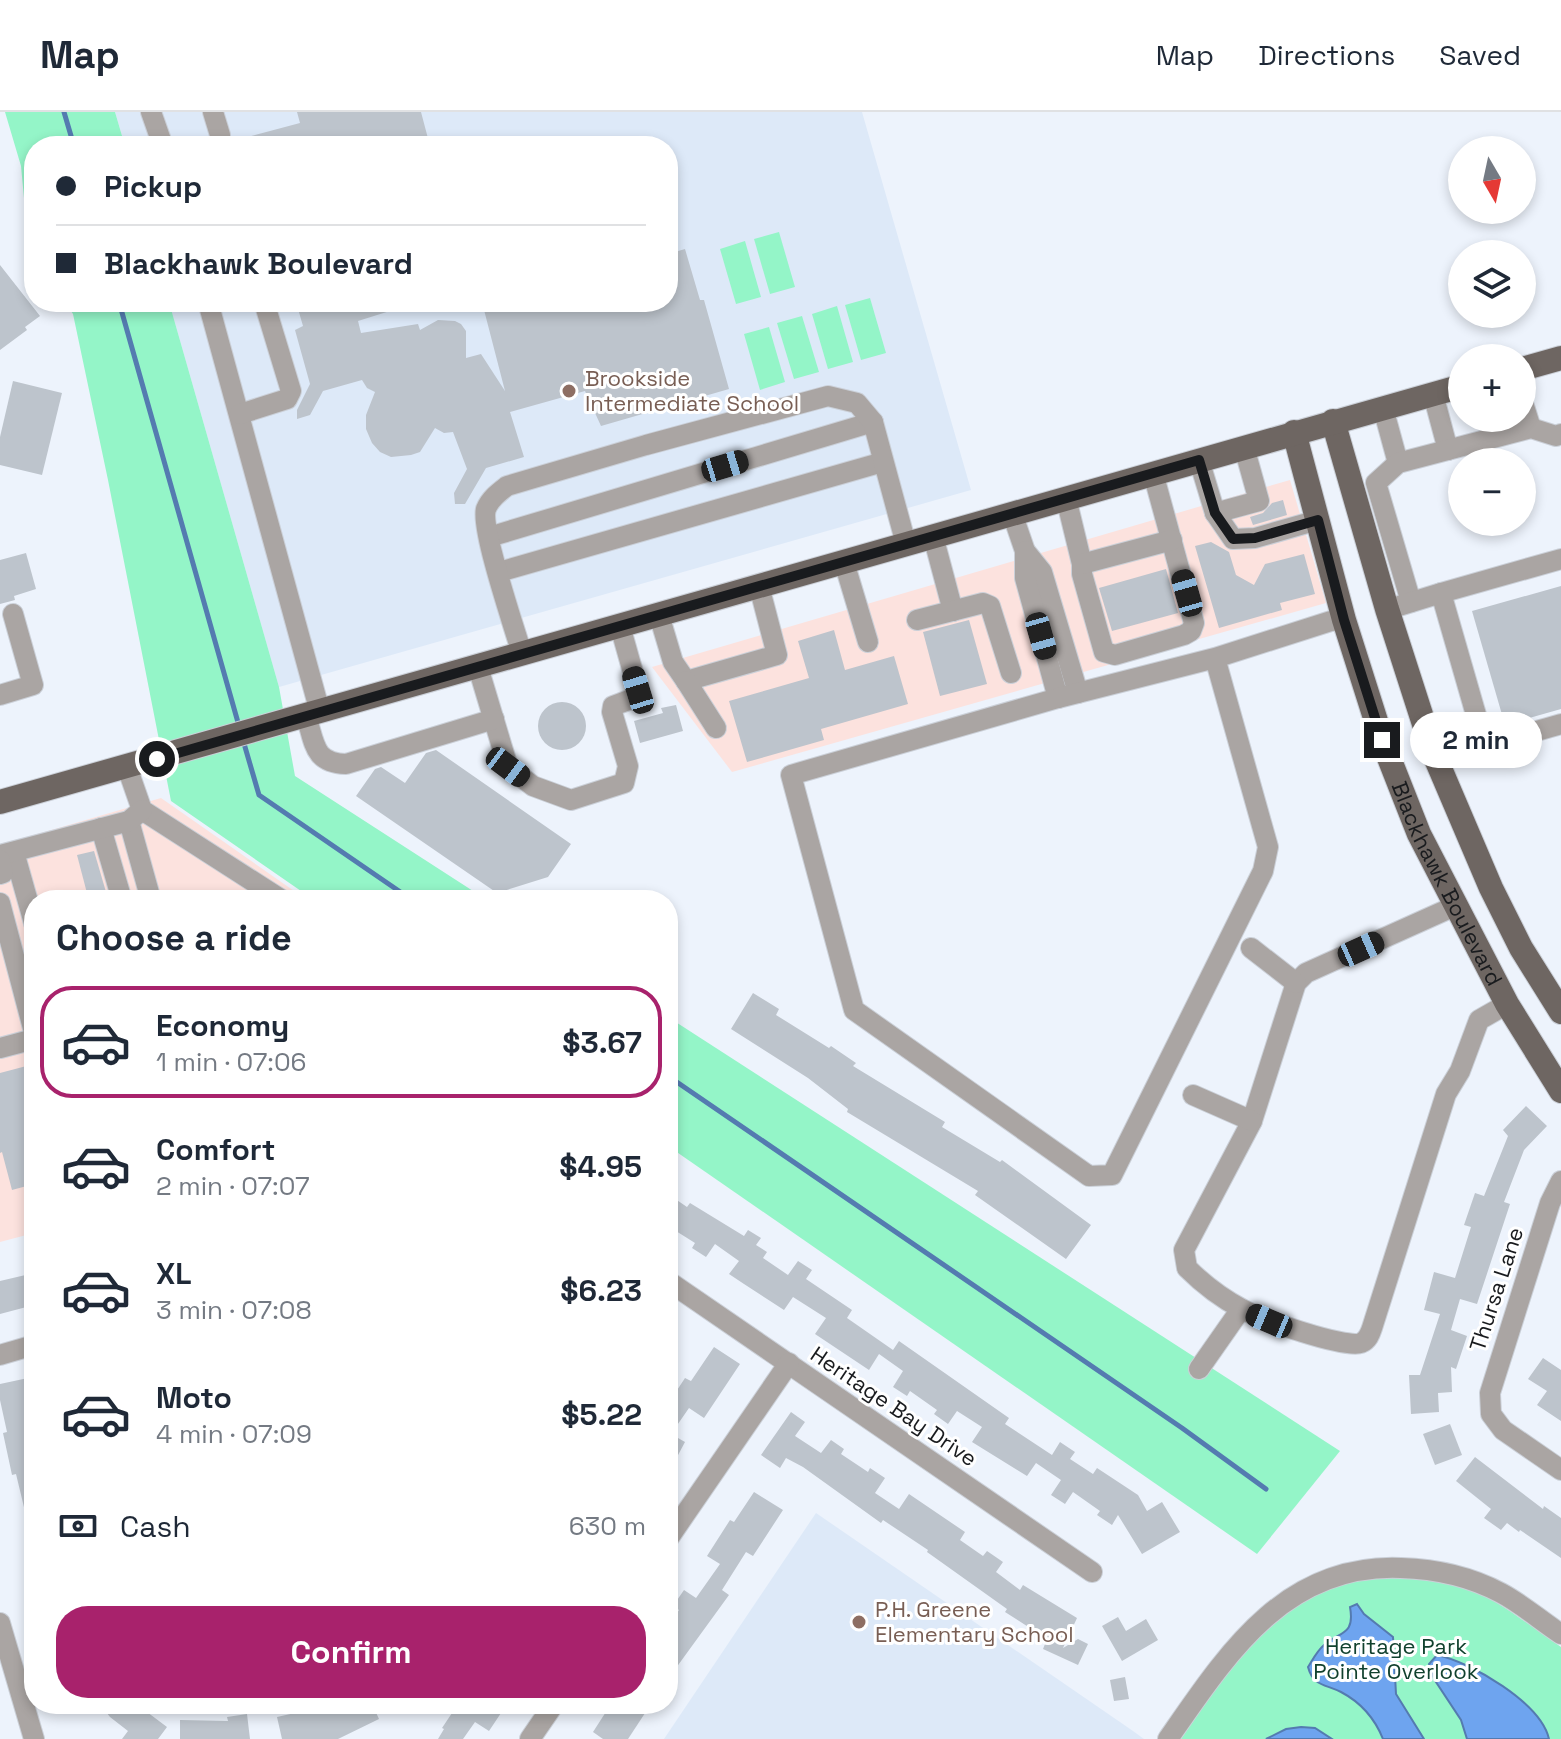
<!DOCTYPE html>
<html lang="en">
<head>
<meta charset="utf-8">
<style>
	body { margin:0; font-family:"Space Grotesk",sans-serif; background:#f2f2f3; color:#1f2937; height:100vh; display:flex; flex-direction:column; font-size:30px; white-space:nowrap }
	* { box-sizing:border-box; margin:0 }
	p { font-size:26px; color:#747a83 }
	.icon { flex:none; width:44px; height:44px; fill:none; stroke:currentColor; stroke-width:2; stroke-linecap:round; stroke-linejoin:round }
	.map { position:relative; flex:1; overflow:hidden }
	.details { position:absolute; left:24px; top:778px; width:654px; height:824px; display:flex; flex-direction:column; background:#fff; border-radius:32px; box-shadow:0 4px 12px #0003 }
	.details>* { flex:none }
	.banner { position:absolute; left:24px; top:24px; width:654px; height:176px; border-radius:32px; box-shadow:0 4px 12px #0003; display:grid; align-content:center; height:176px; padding:0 32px; background:#fff }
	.needle { width:52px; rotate:171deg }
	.tools { position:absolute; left:1448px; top:24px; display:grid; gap:16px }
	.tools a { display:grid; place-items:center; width:88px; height:88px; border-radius:50%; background:#fff; box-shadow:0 4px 12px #0003; font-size:40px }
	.end { position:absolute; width:36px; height:36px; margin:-18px; border:10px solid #191b1e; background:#fff; box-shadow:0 0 0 4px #fff }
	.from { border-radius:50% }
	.bubble { position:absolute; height:56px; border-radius:28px; background:#fff; box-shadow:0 4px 12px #0003; font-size:26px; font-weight:800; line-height:56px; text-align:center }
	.car { position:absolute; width:24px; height:48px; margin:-24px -12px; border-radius:10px; box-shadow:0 0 6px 2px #0007; background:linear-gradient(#222 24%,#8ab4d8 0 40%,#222 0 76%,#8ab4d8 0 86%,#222 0) }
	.banner b { display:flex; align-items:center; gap:28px; height:76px; font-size:30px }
	.banner b+b { border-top:2px solid #e0e1e3 }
	.banner i { width:20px; height:20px; background:#1f2937 }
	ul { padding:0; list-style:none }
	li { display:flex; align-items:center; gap:24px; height:112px; margin:0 16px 12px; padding:0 16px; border:4px solid transparent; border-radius:32px }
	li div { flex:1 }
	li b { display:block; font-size:30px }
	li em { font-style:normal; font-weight:800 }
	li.on { border-color:#a8226c }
	li>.icon { width:72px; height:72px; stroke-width:1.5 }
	h2 { padding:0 32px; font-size:36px; line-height:96px }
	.pay { display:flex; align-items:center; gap:20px; height:88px; padding:0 32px; font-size:30px }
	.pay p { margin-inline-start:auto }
	.action { display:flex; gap:16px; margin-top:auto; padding:16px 32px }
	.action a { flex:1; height:92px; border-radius:32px; background:#a8226c; color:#fff; font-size:32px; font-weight:800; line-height:92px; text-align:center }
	header { display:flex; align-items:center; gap:48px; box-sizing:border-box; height:112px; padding:0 40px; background:#fff; border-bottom:2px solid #e0e1e3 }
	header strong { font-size:38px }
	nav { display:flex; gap:44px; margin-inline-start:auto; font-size:28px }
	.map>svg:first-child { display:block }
</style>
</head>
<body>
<header>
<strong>Map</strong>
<nav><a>Map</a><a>Directions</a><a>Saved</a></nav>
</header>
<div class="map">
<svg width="1561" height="1627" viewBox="0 0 1561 1627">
	<rect width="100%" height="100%" fill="#edf3fc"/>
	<g fill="#fce2de">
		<path d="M1290,368l36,123 -594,169 -80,-105z"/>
		<path d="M161,686l146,102h-273v333l-34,9v-397z"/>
	</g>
	<g fill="#dde9f8">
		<path d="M115,0h747l109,378 -692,197 -110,-385h499v-156h-543z"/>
		<path d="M816,1401l317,218 11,8h-480z"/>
	</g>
	<g fill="#94f5c8">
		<path d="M5,0h110l10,34h-91v105l-6,-10 -7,-75z"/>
		<path d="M779,120l16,55 -25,7 -16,-55z"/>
		<path d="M745,129l16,56 -25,7 -16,-55z"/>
		<path d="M870,186l16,55 -25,7 -16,-55z"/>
		<path d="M65,190h104l110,385 16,89 192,124h-173l-143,-99 -63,-321 -35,-166z"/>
		<path d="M837,194l16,56 -25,7 -16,-55z"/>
		<path d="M802,204l17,56 -25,7 -17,-56z"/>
		<path d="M769,215l16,55 -25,8 -16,-56z"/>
		<path d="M668,905l672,434 -83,103 -589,-408z"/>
		<path d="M1390,1464c25,1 51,1 75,10 35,15 65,40 96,61v92h-380c45,-64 82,-129 161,-154 15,-5 33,-6 48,-9z"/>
	</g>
	<g fill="#6ea4ef" stroke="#547bb0" stroke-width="2">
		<path d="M1357,1492l7,10 29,23 3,57 28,45h-41c-8,-20 -23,-37 -42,-47 -16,-8 -28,-6 -33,-25 5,-8 9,-16 16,-22 17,-14 31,-10 26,-38z"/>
		<path d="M1437,1543c34,7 104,48 112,84h-82l-6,-19 -27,-41 -5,-15z"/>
		<path d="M1301,1615l14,1 17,11h-66l20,-10z"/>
	</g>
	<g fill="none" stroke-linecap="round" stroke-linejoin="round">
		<g stroke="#547bb0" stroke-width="5">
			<path d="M64,0l10,34"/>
			<path d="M119,190l120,424"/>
			<path d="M243,628l16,55 153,105"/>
			<path d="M668,964l514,352 84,61"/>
		</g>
	</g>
	<g fill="#bdc4cc">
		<path d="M297,0h124l9,34h-197v-5l67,-18z"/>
		<path d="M685,137l15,51h4l25,89 -128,37 -16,-35 -75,21 14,45 -38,11 -21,36h-10l-1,-11 13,-24 -14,-37 -9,1 -9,-5 -15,24 -9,3 -20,2 -11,-5 -8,-9 -6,-14v-14l9,-23 -8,-4 -5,-8 -39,11 -13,24 -13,4v-9l13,-26 -15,-54 8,-4 -7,-24h113v3l-51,16 3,12 57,-9 2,6 18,-10 17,1 6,3 5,7v27l15,-4 24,37 -22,-85 14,-4h171v-48z"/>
		<path d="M0,153l40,51 -15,11 2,3 -27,20z"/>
		<path d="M13,269l49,12 -20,82 -42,-10v-28z"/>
		<path d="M1283,388l4,15 -34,10 -3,-8 13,-4 9,-10z"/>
		<path d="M1211,430l18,10 7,23 18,10 11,-21 39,-10 11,40 -35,9 2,7 -63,18 -24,-82z"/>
		<path d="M26,441l10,36 -22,7 1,4 -15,4v-44z"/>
		<path d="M1166,457l12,44 -66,18 -13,-43z"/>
		<path d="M1561,474v123l-56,16 -33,-114z"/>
		<path d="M969,508l18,64 -47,12 -17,-64z"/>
		<path d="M834,518l11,40 49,-14 14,48 -87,25 3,11 -77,22 -18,-61 80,-23 -11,-37z"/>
		<circle cx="562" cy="614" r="24"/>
		<path d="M676,593l7,26 -43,12 -6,-22 29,-8 -2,-5z"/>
		<path d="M436,638l135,94 -23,33 -51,16 -141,-97 19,-27 6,-2 24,16 21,-30z"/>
		<path d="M94,739l12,41 -18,5 -11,-42z"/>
		<path d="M753,881l26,16 -3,6 53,33 2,-2 25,17 -3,3 92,56 -3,5 58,35 2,-2 89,65 -25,34 -91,-64 3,-4 -131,-79 1,-3 -40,-31 -77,-49z"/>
		<path d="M34,952v120l-22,6 -10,-38 -2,1v-80z"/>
		<path d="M1526,994l21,20 -23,24 -20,52 6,2 -33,100 -17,-5 -9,31 16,6 -11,33 -5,-2 1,25 -14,1 1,19 -28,2 -2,-39h11l20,-61 -16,-4 10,-38 21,6 16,-51 -7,-2 11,-32 9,3 24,-60 -5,-6z"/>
		<path d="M668,1082l19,13 3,-4 54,33 4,-6 13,8 -5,7 11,7 -4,6 25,17 10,-14 14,9 -6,9 46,31 -5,8 46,32 6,-9 110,77 -4,6 47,31 8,-13 15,10 -5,7 23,15 4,-6 41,27 9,16 15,-9 18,30 -38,22 -24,-39 -6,10 -15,-10 3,-4 -27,-19 -8,12 -14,-9 10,-15 -25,-17 -9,13 -55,-34 10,-15 -25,-16 -9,13 -14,-10 3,-4 -27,-19 -3,5 -14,-9 10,-16 -24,-17 -10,16 -54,-36 11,-16 -33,-21 -9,13 -40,-26 -15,-10 10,-13 -24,-17 -9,13 -14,-9 3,-5 -27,-17z"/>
		<path d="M34,1161v32l-34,9v-33z"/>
		<path d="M714,1235l26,17 -36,54 -15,-10 -18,26 14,8 -8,15 -9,-4v-49l17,-26 6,3z"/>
		<path d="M1543,1246l18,12v51l-24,-16 10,-14 -19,-12z"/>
		<path d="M28,1266l6,30v120h-5l-13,-54 -4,1 -9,-42 4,-1 -7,-32v-16z"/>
		<path d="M791,1300l14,10 -10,14 26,17 10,-13 13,9 -3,5 27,18 2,-4 15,10 -10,15 24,16 10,-15 56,38 -5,8 23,16 4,-5 16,11 -7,10 24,18 3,-5 54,33 -14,30 15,-9 10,5 -10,21 -35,-16 4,-10 -42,-27 2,-3 -80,-57 1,-2 -45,-30 -2,3 -78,-56 -17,-9 -6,10 -19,-13z"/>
		<path d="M1450,1312l12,31 -27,10 -12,-31z"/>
		<path d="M1475,1345l68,52 1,-3 17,12v40l-41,-28 -1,2 -12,-9 -6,7 -17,-12 7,-9 -35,-28z"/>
		<path d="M754,1380l29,18 -30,46 -7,-4 -24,38 7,5 -61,84v-53l11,-16 -6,-4 11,-16 12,8 24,-34 -13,-8 23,-36 4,2z"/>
		<path d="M1118,1505l8,14 20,-12 12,21 -36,21 -20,-35z"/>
		<path d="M1125,1565l4,22 -15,2 -4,-21z"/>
		<path d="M100,1592h53l-6,8 20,15 -9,12h-36l6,-8 -18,-14z"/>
		<path d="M335,1592h10l2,5 10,-5h5l3,6 8,-4 6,13 -41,20h-56l-5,-22z"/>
		<path d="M458,1592h49l-18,27 -14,-9 -12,17h-25l6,-10 -2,-1z"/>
		<path d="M611,1592h40l-23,35h-25l-10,-7z"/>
		<path d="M247,1602l3,25h-70v-19l48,1 -1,-4z"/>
	</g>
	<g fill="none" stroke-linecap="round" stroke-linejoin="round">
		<defs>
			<g id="minor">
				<path d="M151,0l12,34"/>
				<path d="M213,0l7,23v11"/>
				<path d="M208,190l112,410"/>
				<path d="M1433,282l15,56"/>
				<path d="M1522,288l9,28"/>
				<path d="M1383,296l15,55"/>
				<path d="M240,302l47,-15 4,-8 -27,-89"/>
				<path d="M1199,348l16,53 18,26 22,-1 63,-18"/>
				<path d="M1066,386l16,66v10l22,78 11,3 69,-20 7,-4 3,-8 -41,-150"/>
				<path d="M1012,401l13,38 17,21 36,121"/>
				<path d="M1215,401l44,-12 -15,-54"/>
				<path d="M933,424l20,75"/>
				<path d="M489,425l384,-115"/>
				<path d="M1025,439v27l33,120"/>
				<path d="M844,450l24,80"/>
				<path d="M1082,452l90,-24"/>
				<path d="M499,460l384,-110"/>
				<path d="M1441,481l120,-34"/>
				<path d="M1411,490l-35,-119 22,-20 133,-35 25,8 5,-2"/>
				<path d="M1399,494l42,-13 44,153"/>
				<path d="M659,503l14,47 13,19 91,-26 -18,-69"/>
				<path d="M917,508l66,-17 7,3 21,67"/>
				<path d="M522,542c-7,-24 -42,-127 -36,-145 4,-10 12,-16 21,-23l139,-41 182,-49 29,7 16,19 33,122"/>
				<path d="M1215,546l53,189 -5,24 -151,304 -23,1 -235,-166 -63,-235 267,-77 157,-40 116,-37 13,-1"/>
				<path d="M478,555l30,100 25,19 38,14 53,-17 4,-17 -16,-54 1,-6 21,-8 4,-8 -18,-64"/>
				<path d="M686,569l30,47"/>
				<path d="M0,583l33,-10 -20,-71"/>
				<path d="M306,604c9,27 7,47 40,48l148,-45"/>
				<path d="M1436,648l125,-36"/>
				<path d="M127,655l15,43 140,90"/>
				<path d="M129,709l22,79"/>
				<path d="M101,716l21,72"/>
				<path d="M14,740l20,71"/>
				<path d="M0,743l129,-34 13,-11"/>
				<path d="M0,748l3,13 -3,1"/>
				<path d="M0,791l34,129"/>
				<path d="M1455,794l-149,67 -10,10 -44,138 -68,129 3,18c15,15 36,31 55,41 18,10 103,40 119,34 7,-3 9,-9 11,-15l74,-234 14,-23 19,-51 28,-16"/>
				<path d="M1251,836l45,35"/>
				<path d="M0,936l34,-9"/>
				<path d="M1193,983l59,26"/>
				<path d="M1561,1069l-11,22 -60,190 1,21 12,16 58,40"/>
				<path d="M668,1169l424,291"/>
				<path d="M0,1243l34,-10"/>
				<path d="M1199,1257l42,-60"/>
				<path d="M668,1427l121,-176"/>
				<path d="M0,1511l34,116"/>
				<path d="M530,1627l24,-35"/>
				<path d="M1168,1627c59,-85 117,-176 233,-171 34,1 70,9 100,25 21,11 40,28 60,41"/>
			</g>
			<g id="major">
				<path d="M1522,257l39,-11"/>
				<path d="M1333,309l54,188 46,143 58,136 30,60 40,64"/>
				<path id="s1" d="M1294,320l50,188 38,120 37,94 88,170 54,87"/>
				<path d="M0,690l1462,-416"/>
			</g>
		</defs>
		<use href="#minor" stroke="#cbd0d8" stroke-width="22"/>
		<use href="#major" stroke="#cbd0d8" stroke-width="26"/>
		<use href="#minor" stroke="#aaa5a3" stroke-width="20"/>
		<use href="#major" stroke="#6e6662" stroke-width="24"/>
	</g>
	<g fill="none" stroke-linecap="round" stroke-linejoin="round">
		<path stroke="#191b1e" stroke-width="10" d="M157,647l1042,-299 16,53 18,26 22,-1 63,-18 26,100 38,120"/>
	</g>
	<g fill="#8d6e63" stroke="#fff" stroke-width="3">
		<circle cx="569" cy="279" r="8"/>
		<circle cx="859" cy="1510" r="8"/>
	</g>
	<g text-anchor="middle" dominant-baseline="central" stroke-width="6" stroke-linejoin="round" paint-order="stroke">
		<g font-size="22" fill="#785e54" stroke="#fff" text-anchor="start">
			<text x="585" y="266">Brookside<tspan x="585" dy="25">Intermediate School</tspan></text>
			<text x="875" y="1497">P.H. Greene<tspan x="875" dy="25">Elementary School</tspan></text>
		</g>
		<g font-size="22" fill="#191b1e" stroke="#fff">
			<text stroke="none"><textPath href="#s1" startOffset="478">Blackhawk Boulevard</textPath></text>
			<text transform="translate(1496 1177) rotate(-72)">Thursa Lane</text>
			<text transform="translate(894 1294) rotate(34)">Heritage Bay Drive</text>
		</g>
		<g font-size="22" fill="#11412e" stroke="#fff">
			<text x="1396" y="1534">Heritage Park<tspan x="1396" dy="25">Pointe Overlook</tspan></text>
		</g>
	</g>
</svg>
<div class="tools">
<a><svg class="needle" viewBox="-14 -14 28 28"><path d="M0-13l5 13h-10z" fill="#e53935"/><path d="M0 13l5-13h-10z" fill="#747a83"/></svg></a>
<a><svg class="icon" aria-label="layers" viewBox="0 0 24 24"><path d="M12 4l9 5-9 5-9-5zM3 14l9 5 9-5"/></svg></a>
<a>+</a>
<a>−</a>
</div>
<i class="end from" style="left:157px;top:647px"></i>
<i class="end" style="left:1382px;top:628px"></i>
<div class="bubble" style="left:1410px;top:600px;width:132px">2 min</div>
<i class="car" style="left:725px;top:354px;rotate:73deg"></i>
<i class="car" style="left:1187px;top:481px;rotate:344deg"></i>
<i class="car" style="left:1041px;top:524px;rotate:164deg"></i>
<i class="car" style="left:638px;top:578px;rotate:343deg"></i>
<i class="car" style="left:508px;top:655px;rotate:127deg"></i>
<i class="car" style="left:1361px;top:837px;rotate:66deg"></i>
<i class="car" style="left:1269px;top:1209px;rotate:293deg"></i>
<div class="banner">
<b><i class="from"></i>Pickup</b>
<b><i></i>Blackhawk Boulevard</b>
</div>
<section class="details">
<h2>Choose a ride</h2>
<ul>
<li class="on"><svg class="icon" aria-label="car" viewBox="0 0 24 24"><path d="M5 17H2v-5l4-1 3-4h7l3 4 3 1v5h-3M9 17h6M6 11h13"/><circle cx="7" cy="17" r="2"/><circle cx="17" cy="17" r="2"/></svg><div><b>Economy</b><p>1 min · 07:06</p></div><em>$3.67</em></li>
<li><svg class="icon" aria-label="car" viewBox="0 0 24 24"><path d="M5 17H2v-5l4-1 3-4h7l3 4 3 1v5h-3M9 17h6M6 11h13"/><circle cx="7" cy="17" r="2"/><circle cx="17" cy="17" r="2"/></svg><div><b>Comfort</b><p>2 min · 07:07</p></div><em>$4.95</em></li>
<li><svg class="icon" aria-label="car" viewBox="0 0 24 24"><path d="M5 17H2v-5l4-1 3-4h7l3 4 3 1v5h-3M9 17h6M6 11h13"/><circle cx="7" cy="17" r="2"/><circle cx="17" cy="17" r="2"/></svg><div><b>XL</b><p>3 min · 07:08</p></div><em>$6.23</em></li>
<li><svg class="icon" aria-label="car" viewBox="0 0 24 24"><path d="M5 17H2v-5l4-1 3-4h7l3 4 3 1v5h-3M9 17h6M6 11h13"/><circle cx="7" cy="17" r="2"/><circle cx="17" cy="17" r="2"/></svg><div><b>Moto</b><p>4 min · 07:09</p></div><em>$5.22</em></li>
</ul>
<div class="pay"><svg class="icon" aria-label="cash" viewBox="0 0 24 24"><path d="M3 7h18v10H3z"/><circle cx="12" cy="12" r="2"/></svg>Cash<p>630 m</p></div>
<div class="action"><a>Confirm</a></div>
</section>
</div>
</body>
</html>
